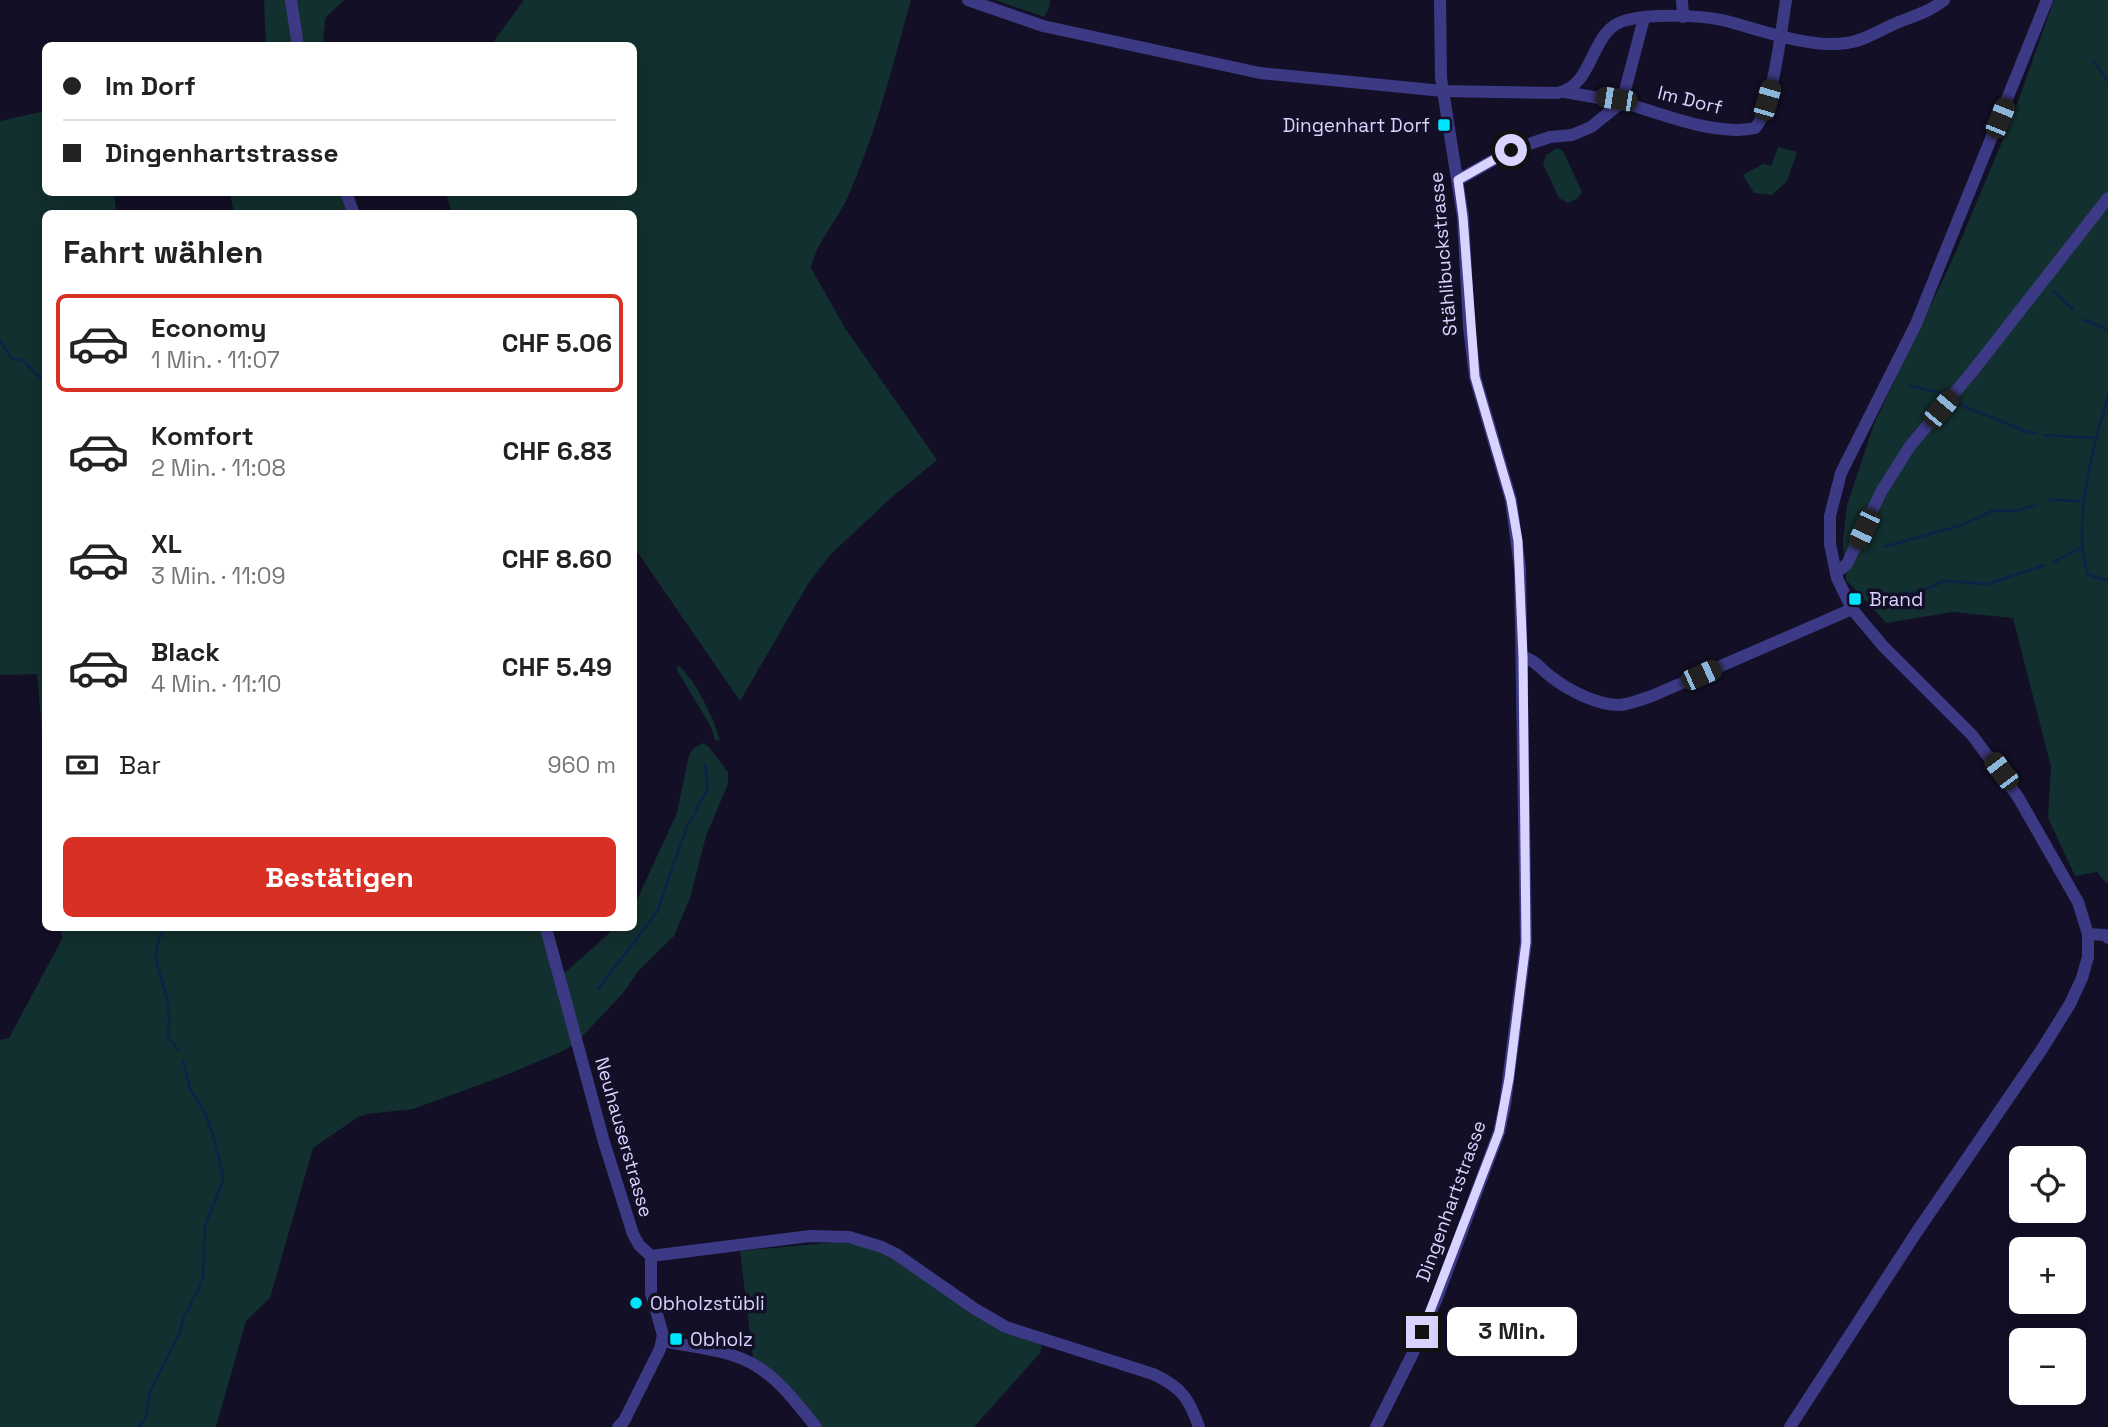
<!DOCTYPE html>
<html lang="de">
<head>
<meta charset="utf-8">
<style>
	body { margin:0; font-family:"Space Grotesk",sans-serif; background:#f6f6f6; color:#222; height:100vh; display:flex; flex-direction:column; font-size:26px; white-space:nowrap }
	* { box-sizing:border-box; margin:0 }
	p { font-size:23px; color:#767676 }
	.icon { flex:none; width:38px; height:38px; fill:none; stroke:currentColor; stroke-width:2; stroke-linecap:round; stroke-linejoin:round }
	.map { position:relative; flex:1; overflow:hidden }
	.panel { position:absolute; left:42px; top:210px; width:595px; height:721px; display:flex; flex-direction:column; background:#fff; border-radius:10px; box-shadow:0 4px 18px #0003 }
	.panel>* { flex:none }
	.top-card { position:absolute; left:42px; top:42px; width:595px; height:154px; border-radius:10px; box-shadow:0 4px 18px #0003; display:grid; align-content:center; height:154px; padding:0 21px; background:#fff }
	.tools { position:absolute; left:2009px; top:1146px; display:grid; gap:14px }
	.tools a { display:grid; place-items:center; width:77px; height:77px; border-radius:10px; background:#fff; box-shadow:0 4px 18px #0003; font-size:35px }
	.end { position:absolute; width:32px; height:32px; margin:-16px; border:9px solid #d9d4ff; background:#111; box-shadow:0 0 0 4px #111 }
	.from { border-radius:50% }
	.bubble { position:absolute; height:49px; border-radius:10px; background:#fff; box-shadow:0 4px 18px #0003; font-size:23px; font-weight:800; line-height:49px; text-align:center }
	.car { position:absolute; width:21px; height:42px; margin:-21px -10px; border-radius:9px; box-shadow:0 0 5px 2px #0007; background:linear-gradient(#222 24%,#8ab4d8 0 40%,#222 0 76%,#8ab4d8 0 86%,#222 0) }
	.top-card b { display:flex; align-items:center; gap:24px; height:66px; font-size:26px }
	.top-card b+b { border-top:2px solid #e0e0e0 }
	.top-card i { width:18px; height:18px; background:#222 }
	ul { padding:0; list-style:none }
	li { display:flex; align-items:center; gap:21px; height:98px; margin:0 14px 10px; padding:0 7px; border:4px solid transparent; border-radius:10px }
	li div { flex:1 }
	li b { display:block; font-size:26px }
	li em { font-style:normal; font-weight:800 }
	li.current { border-color:#d93025 }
	li>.icon { width:63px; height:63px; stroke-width:1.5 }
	h2 { padding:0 21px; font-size:32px; line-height:84px }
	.pay { display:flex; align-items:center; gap:18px; height:77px; padding:0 21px; font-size:26px }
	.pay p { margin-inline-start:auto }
	.cta { display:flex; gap:14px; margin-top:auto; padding:14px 21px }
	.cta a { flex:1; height:80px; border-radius:10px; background:#d93025; color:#fff; font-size:28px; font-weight:800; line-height:80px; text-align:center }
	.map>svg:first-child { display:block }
</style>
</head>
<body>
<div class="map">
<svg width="2108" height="1427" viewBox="0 0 2108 1427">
	<rect width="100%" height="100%" fill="#130f26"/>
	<g fill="#12302f">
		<path d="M264,0h80l-19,18 -2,28 -57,-1z"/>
		<path d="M524,0h387c-19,68 -36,137 -65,201 -10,20 -32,46 -35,67l34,60 92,132 -45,37 -62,58 -22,29 -68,117 -106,-154v-333l-182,-1 -6,-20 188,-1v-146l-143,-1z"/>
		<path d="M995,0h55l-1,8 -5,9z"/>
		<path d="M2054,0h54v885l-11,-13 -22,4 -27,-58 3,-51 -38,-149 -60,-6 -67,11 -40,-43 -3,-38 4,-37 27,-81 80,-168 58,-138z"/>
		<path d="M45,111l1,81 68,1 2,20 -70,1 -1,553 -8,-93 -37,1v-554z"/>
		<path d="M1778,147l19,5 -10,29 -15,14 -18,-2 -11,-18 20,-11 8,2z"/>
		<path d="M1557,148l6,3 19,41 -4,6 -10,5 -9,-5 -16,-34 3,-9z"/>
		<path d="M230,193h116l8,20h-120z"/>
		<path d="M678,665c17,14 37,55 42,76l-5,-1 -4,-13 -34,-57z"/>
		<path d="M703,743l6,4 19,25v12l-22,52 -16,62 -16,38 -35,34 -16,23 -46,49 -12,8 -59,25 -93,34 -45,5 -10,3 -45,31 -43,150 -24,23 -30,106h-216v-387l9,-2 53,-99 -1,-11h485l15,48 54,-48h19v-22l43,-93 12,-58 5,-7z"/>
		<path d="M838,1242l30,5 36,17 133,78 5,3 -2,8 -66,74h-152l-69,-69 -13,-107z"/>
	</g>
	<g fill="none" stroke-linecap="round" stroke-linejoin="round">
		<g stroke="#0c2248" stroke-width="2.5">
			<path d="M2094,62l14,19"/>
			<path d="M2053,291l20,18"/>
			<path d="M2083,320l25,9"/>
			<path d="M0,341l12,18 10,1 24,23"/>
			<path d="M1910,386l35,8"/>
			<path d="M2108,397c-14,44 -37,133 -20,177l13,5h7"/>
			<path d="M1956,403l69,28 11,2"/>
			<path d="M2044,435l52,3"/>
			<path d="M2050,500l35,1"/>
			<path d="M1884,547l78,-22 30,-14h23l22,-6"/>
			<path d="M2054,562l28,-15"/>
			<path d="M1901,594l18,-2 25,-11 44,3 57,-19"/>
			<path d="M164,928c-18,35 -1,42 4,76 2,12 1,23 0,34l10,11"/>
			<path d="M598,989l59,-77 29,-83 22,-41 -3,-23"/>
			<path d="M139,1427l6,-7 5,-29 29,-57 5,-17 19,-37 2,-55 17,-41 1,-10 -10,-39 -8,-22 -15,-24 -7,-29"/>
		</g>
		<g stroke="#3d3a85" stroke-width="12">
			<path d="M291,0l7,46"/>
			<path d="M968,0l75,26 217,47 183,18 114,2c39,-7 32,-65 70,-73 24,-6 71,-5 95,0 37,9 87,29 125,23 16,-2 30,-11 45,-18 18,-8 36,-12 52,-25"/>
			<path d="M1682,0l1,17"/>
			<path d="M1565,92l57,10 22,-84"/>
			<path d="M1458,180l53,-30 39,-13 22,-2 19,-8 31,-25c37,11 95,35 133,26 17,-17 27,-102 31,-128"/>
			<path d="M346,192l8,22"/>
			<path d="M1836,573l11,-9 34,-72 29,-46 62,-74 136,-174"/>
			<path d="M1523,657c11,2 18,12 27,19 18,14 46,29 70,29 11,-1 22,-6 32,-9l200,-87"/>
			<path d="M546,928l58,214 29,92 6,11 12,11v37l12,42 -3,14 -36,72 -6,6"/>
			<path d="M2088,934l17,1 3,3"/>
			<path d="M651,1256l159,-20 39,1 33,10 14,7 79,55 31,18 147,47c28,13 36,24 46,53"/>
			<path d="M662,1341c28,6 63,8 89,22 27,14 46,41 65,64"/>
			<path d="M1376,1427l35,-70 26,-59 62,-166 6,-27 21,-163 -6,-374 -9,-68 -36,-123 -6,-50 -6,-110 -22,-139 -1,-78"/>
			<path d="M1790,1427l126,-194 126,-184 28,-45 12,-26 6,-21v-23l-10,-32 -60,-105 -46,-62 -89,-89 -31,-37 -15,-31 -7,-34v-28l11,-43 75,-149 131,-324"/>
		</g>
	</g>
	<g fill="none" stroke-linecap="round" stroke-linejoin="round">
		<path stroke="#d9d4ff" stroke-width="9" d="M1422,1332l77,-200 10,-53 17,-137 -3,-285 -5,-116 -7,-41 -36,-123 -12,-160 -5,-37 53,-30"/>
	</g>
	<g fill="#00e5ff" stroke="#130f26" stroke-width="2.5">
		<rect x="1437" y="118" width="14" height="14" rx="3.5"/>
		<rect x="1848" y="592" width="14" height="14" rx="3.5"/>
		<circle cx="636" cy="1303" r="7"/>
		<rect x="669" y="1332" width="14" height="14" rx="3.5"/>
	</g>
	<g text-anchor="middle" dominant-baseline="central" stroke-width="7" stroke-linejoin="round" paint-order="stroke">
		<g font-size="19" fill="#d9d4ff" stroke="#130f26">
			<text transform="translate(1690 100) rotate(14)">Im Dorf</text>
			<text transform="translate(1443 254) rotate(-95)">Stählibuckstrasse</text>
			<text transform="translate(624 1137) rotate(74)">Neuhauserstrasse</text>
			<text transform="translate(1451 1201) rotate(-70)">Dingenhartstrasse</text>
		</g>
		<g font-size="19" fill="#d9d4ff" stroke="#130f26" text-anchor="start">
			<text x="1430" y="125" text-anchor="end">Dingenhart Dorf</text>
			<text x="1869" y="599">Brand</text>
			<text x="650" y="1303">Obholzstübli</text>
			<text x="690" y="1339">Obholz</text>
		</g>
	</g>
</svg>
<div class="tools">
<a><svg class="icon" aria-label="locate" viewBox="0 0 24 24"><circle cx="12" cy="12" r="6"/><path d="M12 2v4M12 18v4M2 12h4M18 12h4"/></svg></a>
<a>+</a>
<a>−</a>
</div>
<i class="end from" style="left:1511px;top:150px"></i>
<i class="end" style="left:1422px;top:1332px"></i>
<div class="bubble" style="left:1447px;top:1307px;width:130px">3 Min.</div>
<i class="car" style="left:1616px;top:99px;rotate:279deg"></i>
<i class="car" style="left:1767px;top:100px;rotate:16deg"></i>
<i class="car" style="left:2000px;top:118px;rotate:22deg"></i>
<i class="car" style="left:1941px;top:409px;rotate:40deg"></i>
<i class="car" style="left:1864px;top:529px;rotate:205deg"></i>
<i class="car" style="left:1701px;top:675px;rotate:66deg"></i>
<i class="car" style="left:2001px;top:771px;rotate:323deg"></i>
<div class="top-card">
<b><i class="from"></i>Im Dorf</b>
<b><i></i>Dingenhartstrasse</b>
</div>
<section class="panel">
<h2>Fahrt wählen</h2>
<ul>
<li class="current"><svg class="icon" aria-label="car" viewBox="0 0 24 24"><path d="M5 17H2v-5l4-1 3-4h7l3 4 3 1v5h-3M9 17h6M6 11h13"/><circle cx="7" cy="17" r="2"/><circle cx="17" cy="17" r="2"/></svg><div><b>Economy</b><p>1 Min. · 11:07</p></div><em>CHF 5.06</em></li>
<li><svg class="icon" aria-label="car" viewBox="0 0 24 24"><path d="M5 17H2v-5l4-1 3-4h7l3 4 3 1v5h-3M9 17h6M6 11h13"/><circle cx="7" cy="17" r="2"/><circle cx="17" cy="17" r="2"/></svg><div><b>Komfort</b><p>2 Min. · 11:08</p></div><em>CHF 6.83</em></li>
<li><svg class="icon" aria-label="car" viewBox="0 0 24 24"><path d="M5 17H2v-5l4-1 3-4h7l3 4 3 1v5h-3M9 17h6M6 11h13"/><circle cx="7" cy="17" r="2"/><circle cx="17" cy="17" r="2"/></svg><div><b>XL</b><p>3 Min. · 11:09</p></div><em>CHF 8.60</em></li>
<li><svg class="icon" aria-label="car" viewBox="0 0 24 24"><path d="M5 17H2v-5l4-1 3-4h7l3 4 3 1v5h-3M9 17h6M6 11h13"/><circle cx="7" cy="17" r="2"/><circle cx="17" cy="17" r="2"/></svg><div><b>Black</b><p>4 Min. · 11:10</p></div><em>CHF 5.49</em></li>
</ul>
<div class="pay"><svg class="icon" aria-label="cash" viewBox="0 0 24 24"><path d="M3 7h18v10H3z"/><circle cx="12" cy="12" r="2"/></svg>Bar<p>960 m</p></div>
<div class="cta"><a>Bestätigen</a></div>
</section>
</div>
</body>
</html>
